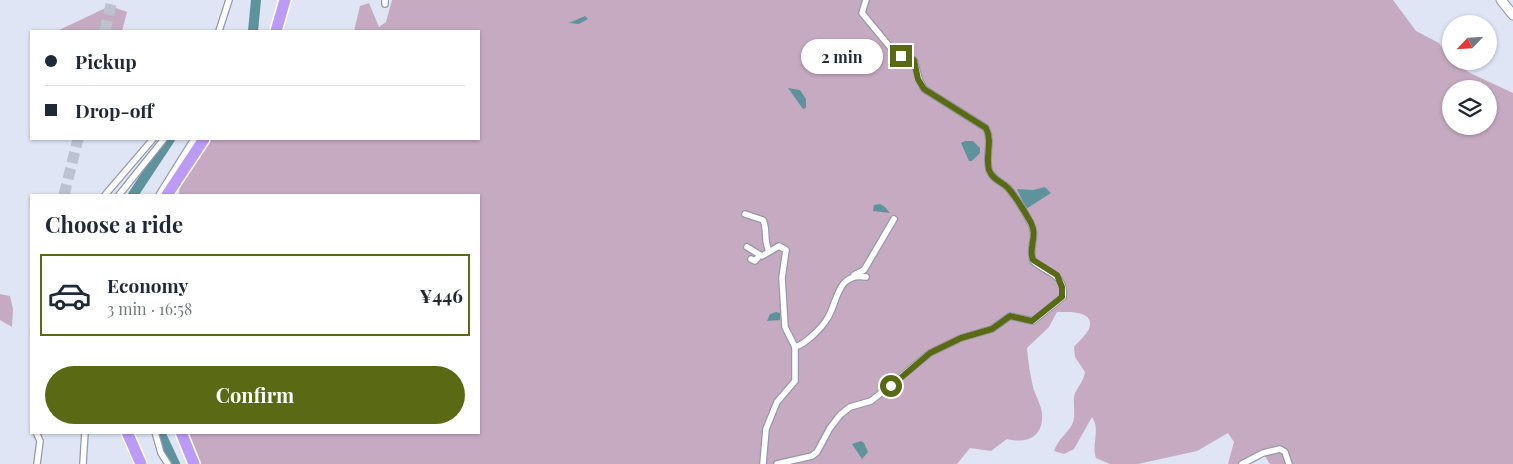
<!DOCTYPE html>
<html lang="en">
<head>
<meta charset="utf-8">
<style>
	body { margin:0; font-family:"Playfair Display",serif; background:#f2f2f3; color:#1f2937; height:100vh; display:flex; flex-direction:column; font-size:19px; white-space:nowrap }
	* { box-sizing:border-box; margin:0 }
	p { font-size:16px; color:#747a83 }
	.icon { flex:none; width:28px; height:28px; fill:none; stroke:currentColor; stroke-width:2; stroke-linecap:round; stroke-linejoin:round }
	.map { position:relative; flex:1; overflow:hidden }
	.sheet { position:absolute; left:30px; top:194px; width:450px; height:240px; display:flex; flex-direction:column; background:#fff; border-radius:0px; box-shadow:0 1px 4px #0004 }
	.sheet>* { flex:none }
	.guide { position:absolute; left:30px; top:30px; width:450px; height:110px; border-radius:0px; box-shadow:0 1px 4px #0004; display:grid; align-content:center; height:110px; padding:0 15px; background:#fff }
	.needle { width:32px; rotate:245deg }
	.fabs { position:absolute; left:1442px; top:15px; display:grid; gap:10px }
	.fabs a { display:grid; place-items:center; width:55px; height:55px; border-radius:50%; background:#fff; box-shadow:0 1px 4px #0004; font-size:25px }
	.end { position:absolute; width:22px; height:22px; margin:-11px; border:6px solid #5a6913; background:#fff; box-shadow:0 0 0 2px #fff }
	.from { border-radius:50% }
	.bubble { position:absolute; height:35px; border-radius:18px; background:#fff; box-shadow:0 1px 4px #0004; font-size:16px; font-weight:700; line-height:35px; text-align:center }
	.guide b { display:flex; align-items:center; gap:18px; height:48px; font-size:19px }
	.guide b+b { border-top:1px solid #e0e1e3 }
	.guide i { width:12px; height:12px; background:#1f2937 }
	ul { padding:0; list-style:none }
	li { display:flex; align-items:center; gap:15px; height:82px; margin:0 10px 8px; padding:0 5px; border:2px solid transparent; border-radius:0px }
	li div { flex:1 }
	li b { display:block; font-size:19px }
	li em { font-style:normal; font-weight:700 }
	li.active { border-color:#5a6913 }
	li>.icon { width:45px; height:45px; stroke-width:1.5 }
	h2 { padding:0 15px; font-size:22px; line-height:60px }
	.cta { display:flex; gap:10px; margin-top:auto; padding:10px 15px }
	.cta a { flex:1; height:58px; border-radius:30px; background:#5a6913; color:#fff; font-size:20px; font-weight:700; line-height:58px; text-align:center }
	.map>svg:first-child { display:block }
</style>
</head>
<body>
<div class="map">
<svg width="1513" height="464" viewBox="0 0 1513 464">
	<rect width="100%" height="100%" fill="#dfe5f5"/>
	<g fill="#c6aac2" fill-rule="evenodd">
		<path d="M392,0h1001l23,31 23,12 12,18 19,12 43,20v371h-243l-9,-14 -24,14h-9l6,-22 -6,-9 -31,18 -59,13h-28l-14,-6c-5,-15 5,-27 -4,-41l-18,32 -10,5 -10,-3c4,-11 10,-15 16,-23 7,-10 3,-20 4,-31 1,-8 10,-15 11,-25l-10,-15 -1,-10c4,-5 12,-12 15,-18 7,-19 -21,-17 -32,-17l-8,15 -22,21c1,13 3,26 6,39 2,8 8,17 9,26 2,24 -15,31 -35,26l-16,12 -21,-3 -13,16h-758l-15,-31 295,-1v-237h-300l1,-13 29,-43h270v-108h-125l6,-25 9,-3 10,24 7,-5zM1451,89h38v37h-38z"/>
		<path d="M110,6l17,6 -5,19h-65z"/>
		<path d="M0,294l10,2 3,13 -1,18 -12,-7z"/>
	</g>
	<g fill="#5e939d">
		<path d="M585,16l3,3 -9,5 -10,-1z"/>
		<path d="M788,88l12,2 6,9v9l-3,1z"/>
		<path d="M965,141h8l7,7v5l-8,8h-3l-8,-18z"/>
		<path d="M1045,187l6,6 -25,16 -9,-20 16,1z"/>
		<path d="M880,204l5,3 5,6 -17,-2 1,-6z"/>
		<path d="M776,312l4,1v7l-13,1 3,-7z"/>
		<path d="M861,441l3,2 4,9 -6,7 -10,-15z"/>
	</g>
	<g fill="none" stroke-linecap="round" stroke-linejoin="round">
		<g stroke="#5e939d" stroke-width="10">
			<path d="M253,31l3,-31"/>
			<path d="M133,195l37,-56"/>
			<path d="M160,432l15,32"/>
		</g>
		<g stroke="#bdc2d1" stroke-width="11" stroke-dasharray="11 5.5" stroke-linecap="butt">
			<path d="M105,31l7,-31"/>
			<path d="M64,195l14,-56"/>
		</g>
		<defs>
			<g id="street">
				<path d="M385,4v-4"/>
				<path d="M219,31l10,-31"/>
				<path d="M105,195l48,-56"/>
				<path d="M119,195l45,-56"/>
				<path d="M159,195l35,-56"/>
				<path d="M745,214l18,6c5,10 0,19 6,31"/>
				<path d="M747,247l15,9 17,-10 7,4 -4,28 3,49 10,20v34l-18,21 -11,27 -3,35"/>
				<path d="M751,259l4,2 5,-6"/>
				<path d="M854,275l10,-5 30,-51"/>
				<path d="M795,347c9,-2 27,-19 32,-28 11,-16 9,-47 39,-42"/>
				<path d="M36,432l4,9 -3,23"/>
				<path d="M155,432l6,21 7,11"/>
				<path d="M83,464l2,-32"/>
				<path d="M777,464l35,-8 5,-4 13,-24 10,-13 10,-8 21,-6 59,-48 31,-15 31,-9 18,-13 23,5 30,-24c3,-23 -17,-24 -30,-36 -5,-13 5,-24 -2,-37 -6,-12 -15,-27 -23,-36 -7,-7 -15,-8 -19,-18 -4,-14 4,-28 -3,-42l-62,-39 -5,-10 -5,-19 -19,-7 -33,-40 4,-13"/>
				<path d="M1242,464l21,-11 17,-4 5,3 4,12"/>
			</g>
			<path id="secondary" d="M1501,0l12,15"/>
			<g id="highway">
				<path d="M276,31l9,-31"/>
				<path d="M167,195l37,-56"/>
				<path d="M127,432l14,32"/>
				<path d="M181,432l13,32"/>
			</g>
		</defs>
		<use href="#street" stroke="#949aa9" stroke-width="8"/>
		<use href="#secondary" stroke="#949aa9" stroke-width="11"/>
		<use href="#highway" stroke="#fff" stroke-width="14"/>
		<use href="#street" stroke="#fff" stroke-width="5.5"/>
		<use href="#secondary" stroke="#fff" stroke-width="9"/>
		<use href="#highway" stroke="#bc9bf6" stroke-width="11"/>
	</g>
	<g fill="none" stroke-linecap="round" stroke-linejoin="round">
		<path stroke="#5a6913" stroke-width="6" d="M891,386l39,-33 31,-15 31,-9 18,-13 22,5 30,-24v-10l-5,-12 -24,-15c-5,-12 5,-23 -2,-37 -6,-11 -15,-26 -23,-35 -7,-7 -15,-8 -19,-18 -4,-14 4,-28 -3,-42l-62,-39 -6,-10 -4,-19 -13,-4"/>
	</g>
</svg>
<div class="fabs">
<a><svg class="needle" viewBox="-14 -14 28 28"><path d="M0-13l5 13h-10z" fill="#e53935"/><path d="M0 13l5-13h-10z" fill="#747a83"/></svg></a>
<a><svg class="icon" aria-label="layers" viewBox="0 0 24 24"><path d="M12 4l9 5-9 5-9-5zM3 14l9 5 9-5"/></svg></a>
</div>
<i class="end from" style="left:891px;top:386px"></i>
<i class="end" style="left:901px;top:56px"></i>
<div class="bubble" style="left:801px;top:39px;width:82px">2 min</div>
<div class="guide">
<b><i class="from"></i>Pickup</b>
<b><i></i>Drop-off</b>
</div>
<section class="sheet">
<h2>Choose a ride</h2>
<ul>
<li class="active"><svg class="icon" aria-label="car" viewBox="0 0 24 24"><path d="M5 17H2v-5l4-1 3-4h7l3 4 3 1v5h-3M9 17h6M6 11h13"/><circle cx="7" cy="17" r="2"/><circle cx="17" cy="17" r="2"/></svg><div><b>Economy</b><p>3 min · 16:58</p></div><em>¥446</em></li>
</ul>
<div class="cta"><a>Confirm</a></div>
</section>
</div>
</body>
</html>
